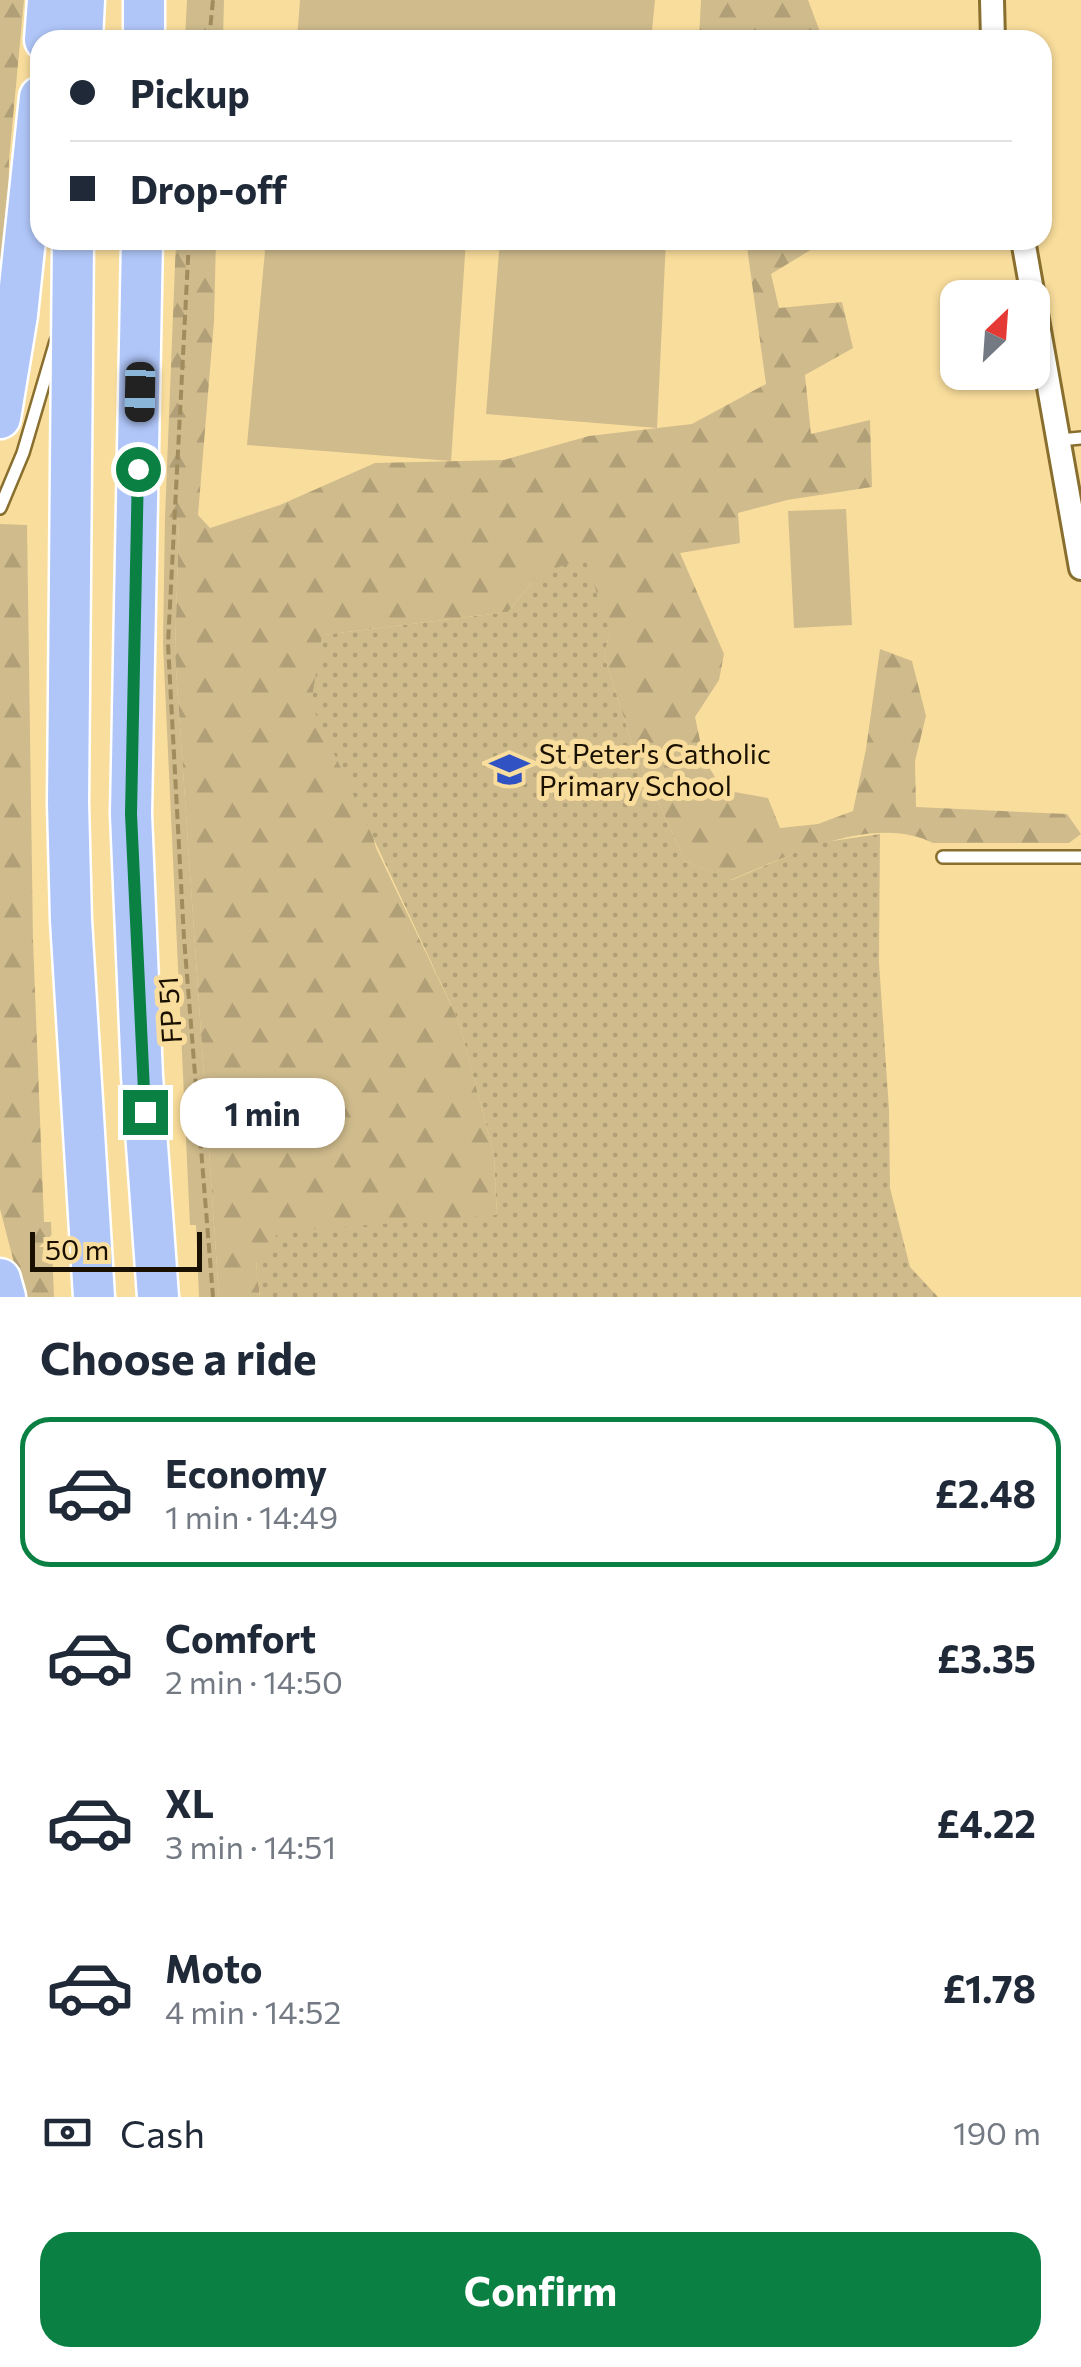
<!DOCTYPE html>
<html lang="en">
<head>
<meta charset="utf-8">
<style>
	body { margin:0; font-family:Commissioner,sans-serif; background:#f2f2f3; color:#1f2937; height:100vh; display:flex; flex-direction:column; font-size:38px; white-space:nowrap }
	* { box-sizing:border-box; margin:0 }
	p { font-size:32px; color:#747a83 }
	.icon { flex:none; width:55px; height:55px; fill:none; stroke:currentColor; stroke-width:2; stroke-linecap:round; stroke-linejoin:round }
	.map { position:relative; height:1297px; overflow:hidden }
	.drawer { display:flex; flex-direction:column; background:#fff; flex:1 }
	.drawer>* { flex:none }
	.guide { position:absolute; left:30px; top:30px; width:1022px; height:220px; border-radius:30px; box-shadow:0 2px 8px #0004; display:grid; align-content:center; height:220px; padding:0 40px; background:#fff }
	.needle { width:65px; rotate:25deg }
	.buttons { position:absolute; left:940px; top:280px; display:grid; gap:20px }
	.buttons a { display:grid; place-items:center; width:110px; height:110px; border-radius:20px; background:#fff; box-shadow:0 2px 8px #0004; font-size:50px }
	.scale { position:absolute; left:30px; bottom:25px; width:172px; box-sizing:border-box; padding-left:10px; border:5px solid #1a1000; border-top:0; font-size:28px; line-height:35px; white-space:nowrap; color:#1a1000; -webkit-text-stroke:8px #f9dd9c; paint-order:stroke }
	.end { position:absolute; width:45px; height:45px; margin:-22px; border:12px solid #0b8043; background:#fff; box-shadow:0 0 0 5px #fff }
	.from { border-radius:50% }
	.bubble { position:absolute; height:70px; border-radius:30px; background:#fff; box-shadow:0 2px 8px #0004; font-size:32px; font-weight:700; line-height:70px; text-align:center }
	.car { position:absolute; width:30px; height:60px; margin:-30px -15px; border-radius:12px; box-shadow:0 0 8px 2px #0007; background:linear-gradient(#222 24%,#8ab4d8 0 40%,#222 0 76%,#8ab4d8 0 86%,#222 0) }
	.guide b { display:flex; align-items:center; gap:35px; height:95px; font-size:38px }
	.guide b+b { border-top:2px solid #e0e1e3 }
	.guide i { width:25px; height:25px; background:#1f2937 }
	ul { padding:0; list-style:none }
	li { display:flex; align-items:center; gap:30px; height:150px; margin:0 20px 15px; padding:0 20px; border:5px solid transparent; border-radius:30px }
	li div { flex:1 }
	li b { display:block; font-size:38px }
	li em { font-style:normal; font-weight:700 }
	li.current { border-color:#0b8043 }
	li>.icon { width:90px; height:90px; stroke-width:1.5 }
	h2 { padding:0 40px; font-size:45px; line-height:120px }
	.pay { display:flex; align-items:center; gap:25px; height:110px; padding:0 40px; font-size:38px }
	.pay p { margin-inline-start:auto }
	.action { display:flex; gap:20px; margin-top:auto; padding:20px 40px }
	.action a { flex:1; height:115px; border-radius:30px; background:#0b8043; color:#fff; font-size:40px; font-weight:700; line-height:115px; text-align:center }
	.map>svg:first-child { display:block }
</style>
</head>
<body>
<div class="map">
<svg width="1081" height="1297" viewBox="0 0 1081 1297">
	<defs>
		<pattern id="forest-firs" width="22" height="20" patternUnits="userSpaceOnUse" patternTransform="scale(2.5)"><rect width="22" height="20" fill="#cfbb8c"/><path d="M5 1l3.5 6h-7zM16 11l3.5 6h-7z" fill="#b1a077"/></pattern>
		<pattern id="park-dots" width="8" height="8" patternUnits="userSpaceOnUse" patternTransform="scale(2.5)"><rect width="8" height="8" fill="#cfbb8c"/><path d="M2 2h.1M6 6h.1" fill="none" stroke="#b1a077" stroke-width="1.8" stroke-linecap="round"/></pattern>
	</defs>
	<rect width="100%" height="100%" fill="#f9dd9c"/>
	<g fill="#cfbb8c">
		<path d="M300,0h355l-4,40h-354z"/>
		<path d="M266,240h200l-15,221 -204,-16z"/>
		<path d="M500,240h166l-9,188 -171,-14z"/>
		<path d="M846,509l6,116 -58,3 -6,-117z"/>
		<path d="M165,517h14l-4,136 44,644h-20l-3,-72h-6l-27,-581z"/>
	</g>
	<g fill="url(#forest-firs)">
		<path d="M0,0h24l-15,160 -1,75 -8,61z"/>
		<path d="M187,0h37l-1,40h-38z"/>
		<path d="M701,0h107l15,40h-124z"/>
		<path d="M176,240h40l-2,81 -16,194 12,13 70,-23 95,-42 129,-3 85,-24 103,-12 74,-40 -20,-144h81l-56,34 8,34 63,-6 11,46 -48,27 6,59 59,-14 2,67 -85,13 -49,13 2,30 -60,10 44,101 -5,26 -24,37 9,42 19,31 45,8 12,30 38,-4 35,-13 13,-62 14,-100 32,12 14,55 -11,45 1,46 151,7 14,20 -12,9h-136c-60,-30 -145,13 -202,37l-46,-19 -52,-114 -29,-92 6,-24 -71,-57 -31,38 -186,23 54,213 83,174 35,132 3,62 -241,46 4,35h-41l-44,-644 4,-135 -14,-1z"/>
		<path d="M0,524l27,1 6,415 11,282h7l3,75h-31l-23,-88z"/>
	</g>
	<path fill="url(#park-dots)" d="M585,558l25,74 -6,23 29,92 52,114 47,19 86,-37 62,-9 -1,129 10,146 1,79 20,79 28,30h-678l-4,-35 23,-30 218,-17 -3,-61 -35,-132 -148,-318 11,-69 186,-23 31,-38z"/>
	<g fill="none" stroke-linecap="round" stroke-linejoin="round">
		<defs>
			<g id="service">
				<path d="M1060,440l21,-2"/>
				<path d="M0,508l23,-55 33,-112"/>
				<path d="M943,857h138"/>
			</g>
			<g id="minor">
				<path d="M992,0l1,40"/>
				<path d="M1023,240l58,328"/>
			</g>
			<g id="motorway">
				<path d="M45,40l3,-40"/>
				<path d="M82,40l2,-40"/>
				<path d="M144,40v-40"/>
				<path d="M73,240l-5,563 3,117 23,377"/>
				<path d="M142,240l-11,574 11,262 16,221"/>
				<path d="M0,418l17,-103 23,-218"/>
				<path d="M0,1279l5,18"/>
			</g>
		</defs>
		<use href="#service" stroke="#896f2f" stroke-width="16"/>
		<use href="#minor" stroke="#896f2f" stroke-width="28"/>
		<use href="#motorway" stroke="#fff" stroke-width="45"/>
		<g stroke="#a18c5e" stroke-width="4" stroke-dasharray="10 5" stroke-linecap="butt">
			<path d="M209,40l4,-40"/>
			<path d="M189,240l-21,404 16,294 29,359"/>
		</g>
		<use href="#service" stroke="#fff" stroke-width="11"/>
		<use href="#minor" stroke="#fff" stroke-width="22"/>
		<use href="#motorway" stroke="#b0c6f9" stroke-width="40"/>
	</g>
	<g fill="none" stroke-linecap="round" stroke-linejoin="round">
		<path stroke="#0b8043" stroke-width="12" d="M138,469l-7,345 14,298"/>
	</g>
	<defs>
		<symbol id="school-bare" viewBox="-9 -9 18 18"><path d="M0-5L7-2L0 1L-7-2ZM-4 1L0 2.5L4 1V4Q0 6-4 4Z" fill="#3152c2" stroke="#f9dd9c" stroke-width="2.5" paint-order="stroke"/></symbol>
	</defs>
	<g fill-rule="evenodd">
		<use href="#school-bare" x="482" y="742" width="55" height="55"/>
	</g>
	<g text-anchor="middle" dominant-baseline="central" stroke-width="10" stroke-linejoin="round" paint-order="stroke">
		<g font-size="28" fill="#1a1000" stroke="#f9dd9c" text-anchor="start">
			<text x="539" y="753">St Peter's Catholic<tspan x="539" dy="32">Primary School</tspan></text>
		</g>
		<g font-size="28" fill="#1a1000" stroke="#f9dd9c">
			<text transform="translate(169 1010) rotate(-94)">FP 51</text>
		</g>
	</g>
</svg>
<div class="buttons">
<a><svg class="needle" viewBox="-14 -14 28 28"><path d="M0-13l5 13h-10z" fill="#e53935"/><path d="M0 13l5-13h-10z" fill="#747a83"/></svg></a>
</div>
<div class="scale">50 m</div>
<i class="end from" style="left:138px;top:469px"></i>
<i class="end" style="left:145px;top:1112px"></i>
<div class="bubble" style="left:180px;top:1078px;width:165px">1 min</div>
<i class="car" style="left:140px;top:392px;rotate:181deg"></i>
<div class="guide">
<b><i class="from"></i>Pickup</b>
<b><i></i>Drop-off</b>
</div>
</div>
<section class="drawer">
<h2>Choose a ride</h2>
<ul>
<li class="current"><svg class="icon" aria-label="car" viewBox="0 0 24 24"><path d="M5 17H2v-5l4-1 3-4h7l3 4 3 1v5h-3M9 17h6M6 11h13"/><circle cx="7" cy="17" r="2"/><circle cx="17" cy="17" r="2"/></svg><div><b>Economy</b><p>1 min · 14:49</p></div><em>£2.48</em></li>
<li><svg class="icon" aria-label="car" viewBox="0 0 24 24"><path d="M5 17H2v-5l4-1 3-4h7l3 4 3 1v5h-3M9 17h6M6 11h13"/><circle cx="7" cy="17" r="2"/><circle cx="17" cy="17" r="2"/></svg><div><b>Comfort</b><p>2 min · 14:50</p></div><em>£3.35</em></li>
<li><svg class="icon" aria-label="car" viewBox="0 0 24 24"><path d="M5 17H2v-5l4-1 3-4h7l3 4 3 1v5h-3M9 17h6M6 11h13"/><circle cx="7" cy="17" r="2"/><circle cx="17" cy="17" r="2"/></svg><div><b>XL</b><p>3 min · 14:51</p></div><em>£4.22</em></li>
<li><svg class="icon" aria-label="car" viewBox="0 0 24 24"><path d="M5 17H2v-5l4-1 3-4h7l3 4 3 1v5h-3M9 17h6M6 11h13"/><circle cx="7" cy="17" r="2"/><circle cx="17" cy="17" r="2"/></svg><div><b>Moto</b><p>4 min · 14:52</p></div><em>£1.78</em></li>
</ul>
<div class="pay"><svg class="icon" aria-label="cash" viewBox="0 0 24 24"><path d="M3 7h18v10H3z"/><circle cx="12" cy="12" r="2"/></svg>Cash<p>190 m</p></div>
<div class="action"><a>Confirm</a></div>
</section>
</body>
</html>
